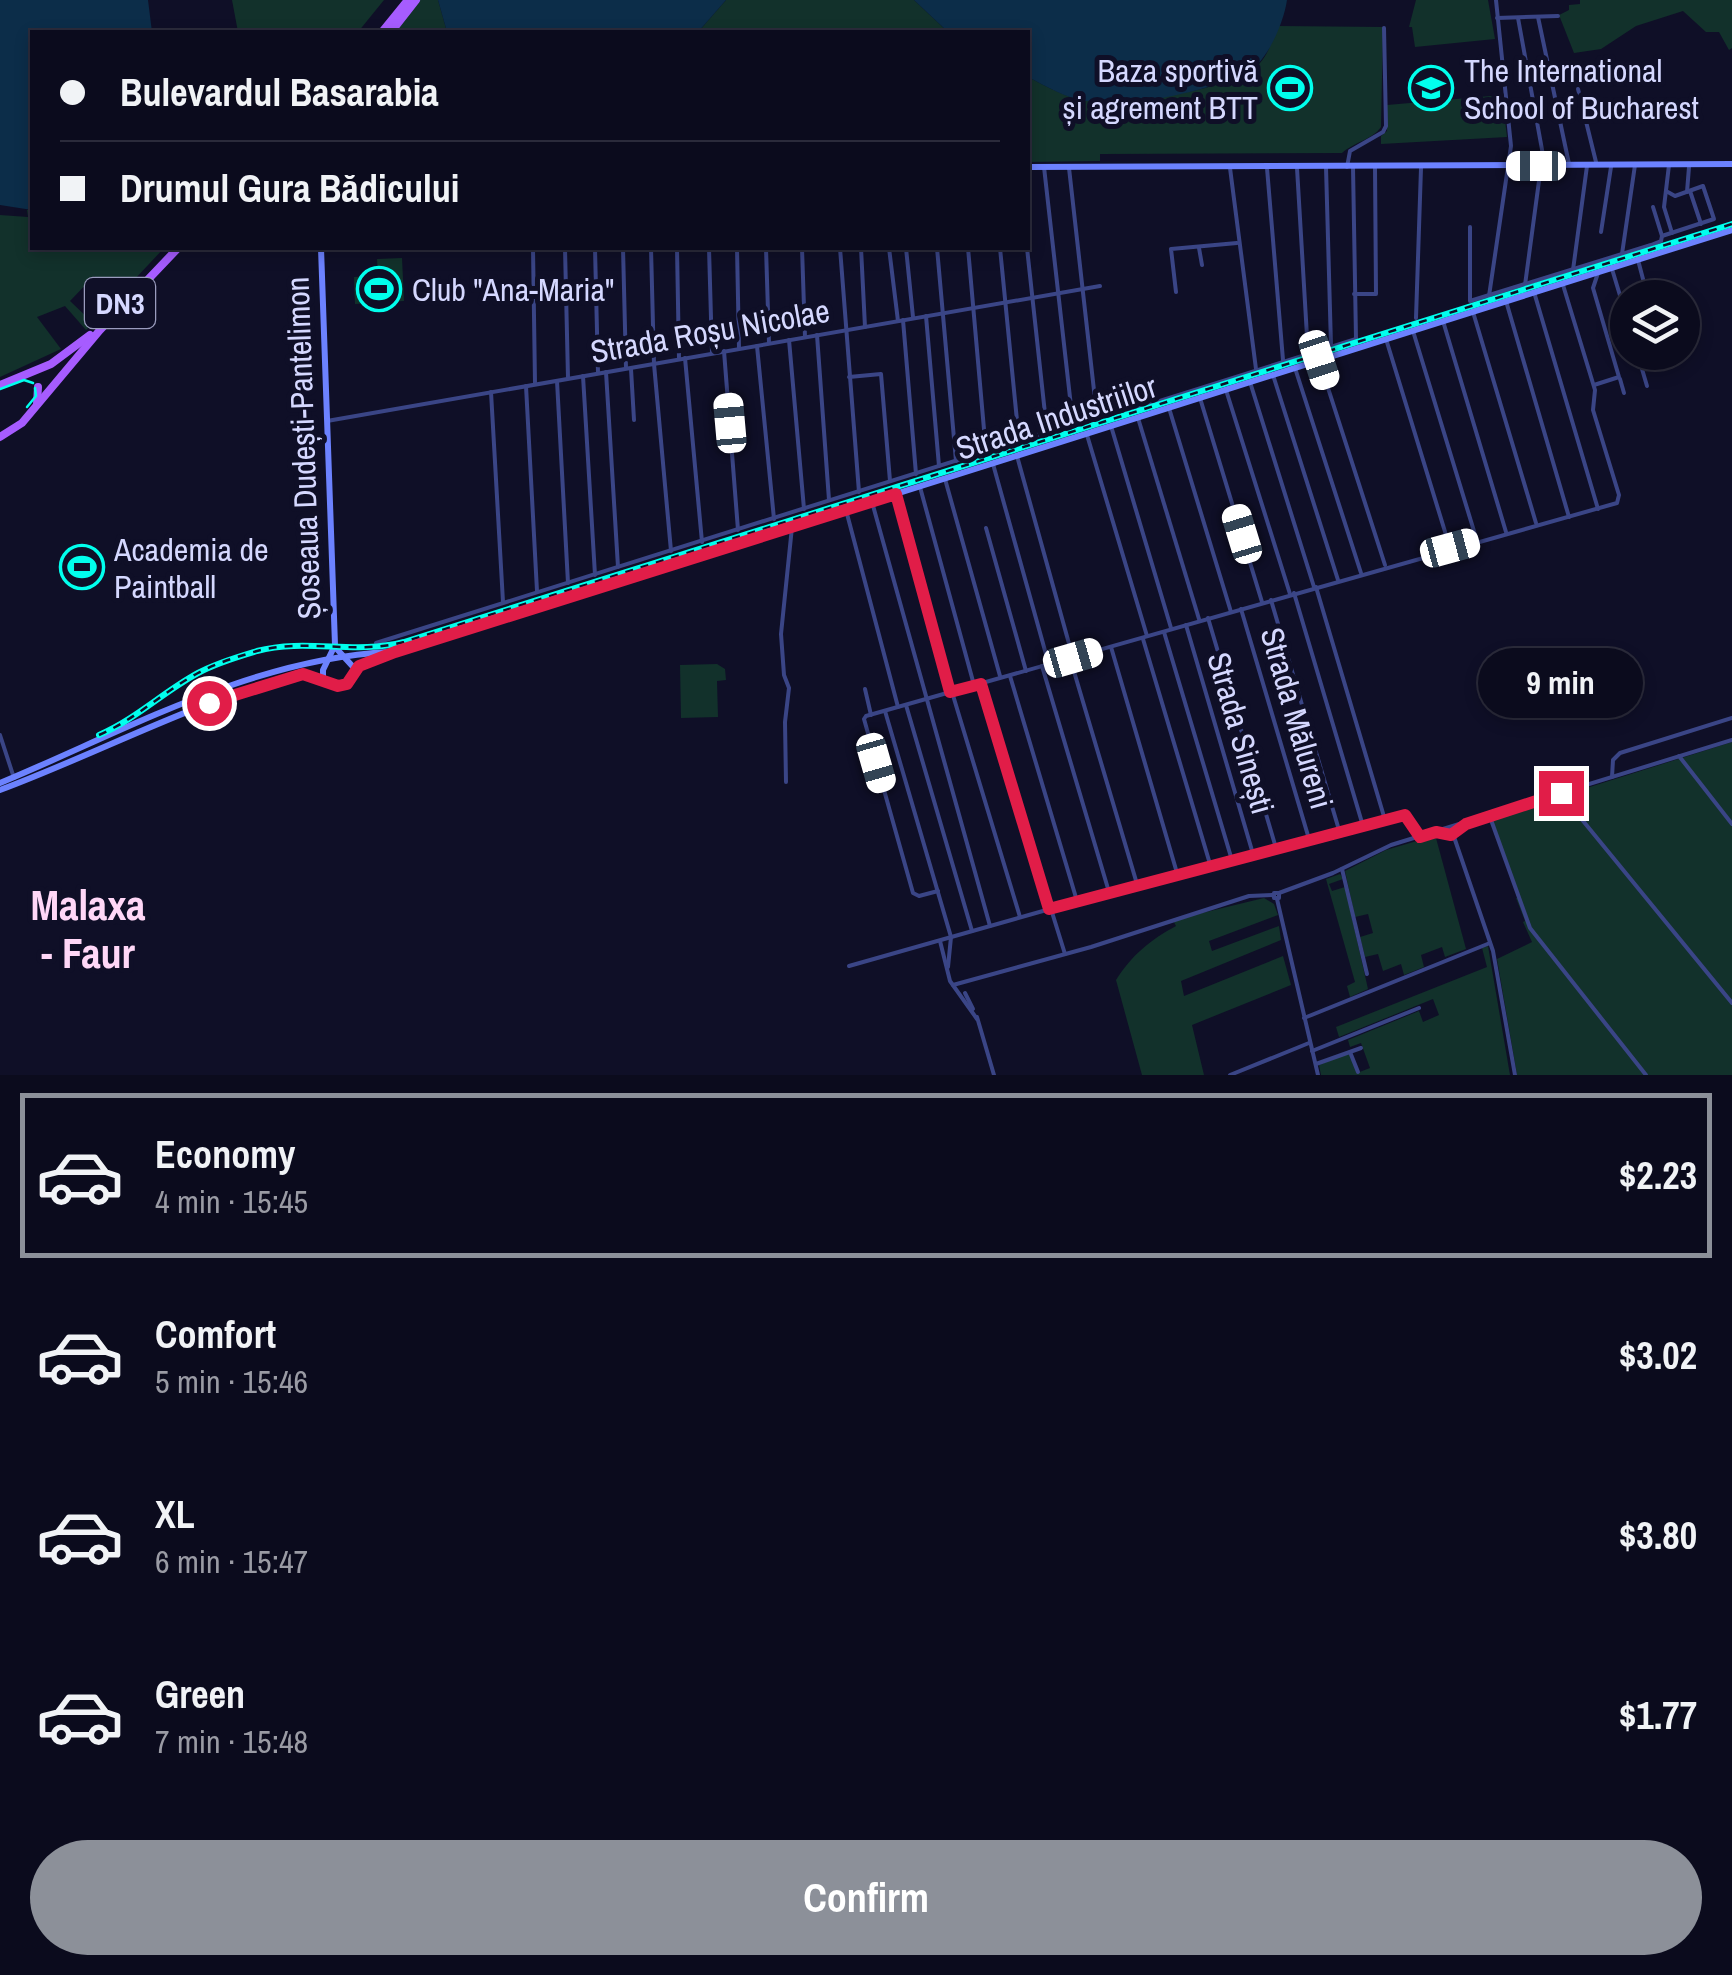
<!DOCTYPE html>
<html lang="en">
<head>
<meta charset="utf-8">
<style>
	body { margin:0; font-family:"Archivo Narrow",sans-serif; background:#19192a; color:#f1f3f6; height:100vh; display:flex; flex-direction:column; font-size:38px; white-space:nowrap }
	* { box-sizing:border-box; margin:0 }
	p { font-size:32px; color:#9a9ba4 }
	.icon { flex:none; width:55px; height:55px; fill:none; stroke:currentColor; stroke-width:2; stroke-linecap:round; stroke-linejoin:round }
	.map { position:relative; height:1075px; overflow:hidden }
	.panel { display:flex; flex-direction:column; background:#0b0b1d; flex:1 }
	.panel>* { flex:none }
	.top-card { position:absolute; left:30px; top:30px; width:1000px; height:220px; border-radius:0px; box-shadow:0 5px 15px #0003,0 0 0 2px #2b2b3b; display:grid; align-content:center; height:220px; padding:0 30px; background:#0b0b1d }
	.controls { position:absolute; left:1610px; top:280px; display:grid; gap:20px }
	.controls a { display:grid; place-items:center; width:90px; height:90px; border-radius:50%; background:#0b0b1d; box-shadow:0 5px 15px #0003,0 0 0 2px #2b2b3b; font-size:50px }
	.end { position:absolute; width:45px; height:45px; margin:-22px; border:12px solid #e11d48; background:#fff; box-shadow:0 0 0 5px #fff }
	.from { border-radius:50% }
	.bubble { position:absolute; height:70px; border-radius:35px; background:#0b0b1d; box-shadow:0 5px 15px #0003,0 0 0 2px #2b2b3b; font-size:32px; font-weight:700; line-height:70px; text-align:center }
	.car { position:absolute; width:30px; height:60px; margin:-30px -15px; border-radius:12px; box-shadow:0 0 8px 2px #0007; background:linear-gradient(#fff 24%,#345 0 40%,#fff 0 76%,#345 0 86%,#fff 0) }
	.top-card b { display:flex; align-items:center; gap:35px; height:95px; font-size:38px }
	.top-card b+b { border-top:2px solid #2b2b3b }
	.top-card i { width:25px; height:25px; background:#f1f3f6 }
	ul { padding:18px 0 0; list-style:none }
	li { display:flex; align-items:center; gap:30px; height:165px; margin:0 20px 15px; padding:0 10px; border:5px solid transparent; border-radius:0px }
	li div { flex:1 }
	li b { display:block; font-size:38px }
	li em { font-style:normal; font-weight:700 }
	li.on { border-color:#8c9099 }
	li>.icon { width:90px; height:90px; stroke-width:1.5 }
	.button { display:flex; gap:20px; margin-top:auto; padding:20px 30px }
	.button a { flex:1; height:115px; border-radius:60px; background:#8c9099; color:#fff; font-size:40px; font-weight:700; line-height:115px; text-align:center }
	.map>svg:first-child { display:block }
</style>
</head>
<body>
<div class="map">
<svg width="1732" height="1075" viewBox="0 0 1732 1075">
	<rect width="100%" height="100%" fill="#0f0f27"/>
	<g fill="#12312b">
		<path d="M232,0h152l-26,32h-120z"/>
		<path d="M419,0h19l9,32h-53z"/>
		<path d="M726,0h188l34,32h-250z"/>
		<path d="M1416,0h72l7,39 -80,8 -3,-20h-3z"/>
		<path d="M1580,0h152v48l-3,2 -10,-18h-13l-23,-21 -47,15 -35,23 -27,4 -15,-38 10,-5v-5l11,-1z"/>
		<path d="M1278,26l105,1 -2,100c-9,13 -27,15 -39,26l-242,1v7l-72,1v-85c18,9 36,20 56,23 39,6 143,-9 173,-34 12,-11 15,-27 21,-40z"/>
		<path d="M1502,95l5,42 -126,7v-8l6,-5v-26z"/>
		<path d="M27,210h5v38h132l-46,49 -24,-21 -24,25 23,22 -7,7 -21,-24 -28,11 24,32 -61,28v-162l28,2z"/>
		<path d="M402,258l2,43 -49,3 -1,-27 24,-1 -1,-17z"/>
		<path d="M717,664l8,5 1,11 -9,1 1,36 -37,1 -1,-53z"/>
		<path d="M1732,742v333h-215l-20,-116 35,-17 -9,-20 2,-1 -9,-23 3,-1 -27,-79z"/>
		<path d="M1427,838h9l30,111 -21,8 -3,-10 -21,8 3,12 -20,8 -3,-11 -18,7 -5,-17 -13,3 -5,-20 13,-4 -5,-19 -13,3 -10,-46 41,-21z"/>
		<path d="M1340,874l3,5 -14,5 3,7 13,-4 23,102 -18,8 -3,-11 8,-4 -29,-103z"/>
		<path d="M1264,898l10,6 4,11 -69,26 3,10 67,-25 2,14 -100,41 3,15 99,-40 8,29 -99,40 12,50h-62l-26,-95c16,-25 34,-40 60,-54l-3,-6z"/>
		<path d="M1488,946l22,129h-189l-2,-10 30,-12 8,20 13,-5 -9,-25 -11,4 -2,-7 71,-29 4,11 16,-7 -6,-16 -94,38 -3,-10 151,-60 -5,-19z"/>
	</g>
	<g fill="#0c2d49">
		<path d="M0,0h148l4,32h-120v178l-32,-5z"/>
		<path d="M438,0h288l-28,32h-251z"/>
		<path d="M914,0h373c-3,21 -18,59 -39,72 -48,21 -109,35 -162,29 -21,-3 -40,-15 -58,-24v-45h-80z"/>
	</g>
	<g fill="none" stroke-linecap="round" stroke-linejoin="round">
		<g stroke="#3a4586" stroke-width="4">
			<path d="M1538,17l31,147"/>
			<path d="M1497,18l61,-2"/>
			<path d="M1518,18l27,148"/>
			<path d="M1578,89l18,73"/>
			<path d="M1669,165l-5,42 8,26"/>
			<path d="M1044,167l29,257"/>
			<path d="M1326,167l5,179"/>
			<path d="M1347,167l3,-16 33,-19 3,-6 -2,-98"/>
			<path d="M1069,168l28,249"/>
			<path d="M1230,168l26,201"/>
			<path d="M1267,168l16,192"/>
			<path d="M1297,168l11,185"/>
			<path d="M1690,191l11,33"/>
			<path d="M1687,192l2,-25"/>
			<path d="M1653,207l9,29 52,-17 -11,-33 -28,10 -9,-5"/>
			<path d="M1470,227v74l181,-56 10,-4 1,-5"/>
			<path d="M1601,232l10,-65"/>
			<path d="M533,248l2,135"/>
			<path d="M565,248l3,130"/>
			<path d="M595,248l3,125"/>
			<path d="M623,248l3,120"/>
			<path d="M651,248l3,116 17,187"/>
			<path d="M677,248l2,111"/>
			<path d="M709,248l3,105"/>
			<path d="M737,248l2,100"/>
			<path d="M766,248l3,95"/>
			<path d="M802,248l3,89"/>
			<path d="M840,248l19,244"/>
			<path d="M861,248l4,79"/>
			<path d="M889,248l9,73"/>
			<path d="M906,248l7,69"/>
			<path d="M937,248l19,213"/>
			<path d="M968,248l18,204"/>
			<path d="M1000,248l19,193"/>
			<path d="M1027,248l20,184"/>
			<path d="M1199,248l3,17"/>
			<path d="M1622,254l13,-89"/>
			<path d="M1638,260l10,38"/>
			<path d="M1612,269l16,53"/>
			<path d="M1573,270l14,-104"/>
			<path d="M1525,285l16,-119"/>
			<path d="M1176,292l-5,-43 66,-6"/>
			<path d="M1534,292l64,217"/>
			<path d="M1354,294h22l-1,-127"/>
			<path d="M1489,296l22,-150 -15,-146"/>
			<path d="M1506,301l63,216"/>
			<path d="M1473,312l63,211"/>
			<path d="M926,316l13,150"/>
			<path d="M1416,318l5,-150"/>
			<path d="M903,320l13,154"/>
			<path d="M1443,321l63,211"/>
			<path d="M1413,331l64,210"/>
			<path d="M817,335l12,165"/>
			<path d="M1386,339l64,209"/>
			<path d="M789,340l15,169"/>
			<path d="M757,346l17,173"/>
			<path d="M724,351l14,179"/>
			<path d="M1637,352l10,34"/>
			<path d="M685,358l17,184"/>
			<path d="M1319,360l66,205"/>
			<path d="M1295,368l66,205"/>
			<path d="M631,369l3,51"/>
			<path d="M606,372l12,195"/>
			<path d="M1273,375l65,205"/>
			<path d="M583,376l12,199"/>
			<path d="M849,377l32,-3 9,107"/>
			<path d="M1620,379l4,14"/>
			<path d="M557,381l11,202"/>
			<path d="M1250,382l64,205"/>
			<path d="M1594,385l25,-8 -26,-89 5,-15"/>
			<path d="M526,386l11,205"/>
			<path d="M1226,390l64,204"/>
			<path d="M491,392l12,210"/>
			<path d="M1200,398l62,204"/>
			<path d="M1169,408l62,204"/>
			<path d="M1138,418l61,201"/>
			<path d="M327,421l773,-135"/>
			<path d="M1111,426l60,202"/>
			<path d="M1087,435l60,201"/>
			<path d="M1017,456l56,202"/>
			<path d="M993,464l56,201"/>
			<path d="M945,479l55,197"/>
			<path d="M920,487l54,198"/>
			<path d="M896,494l53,198"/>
			<path d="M872,502l118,424"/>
			<path d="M846,510l52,197"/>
			<path d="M986,528l40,143"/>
			<path d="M1316,587l69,233"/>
			<path d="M1294,593l69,233"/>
			<path d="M1271,600l68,230"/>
			<path d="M1241,609l68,230"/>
			<path d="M1208,618l68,230"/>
			<path d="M1186,625l67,229"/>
			<path d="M1164,632l67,225"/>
			<path d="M1143,639l67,225"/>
			<path d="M376,643l747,-235 5,3 228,-72 -3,-172"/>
			<path d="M1111,647l66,226"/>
			<path d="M1070,658l67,226"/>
			<path d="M1042,666l67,226"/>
			<path d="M1010,676l67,225"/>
			<path d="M981,684l84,270"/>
			<path d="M865,689l6,26"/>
			<path d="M952,692l68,225"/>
			<path d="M906,705l66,226"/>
			<path d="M885,711l66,226"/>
			<path d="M0,735l14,43"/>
			<path d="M1679,756l53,68"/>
			<path d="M1612,777l1,-17 7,-7 112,-35"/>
			<path d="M786,782l-1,-60 4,-34 -5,-13 -3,-41 11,-107"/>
			<path d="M1561,794l171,209"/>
			<path d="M1490,817l40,111 116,147"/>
			<path d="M1440,833l12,1 10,-8"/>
			<path d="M1453,834l40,117 22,124"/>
			<path d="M1342,869l25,105"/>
			<path d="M938,891l-19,5 -6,-3 -49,-174 2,-3 751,-213 2,-8 -26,-85 2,-20 -32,-105"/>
			<rect x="1274" y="893" width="5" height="5"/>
			<path d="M1279,893l54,-20 58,-28 341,-105"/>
			<path d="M1277,899l41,176"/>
			<path d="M940,941l10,40 27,38"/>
			<path d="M849,966l328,-93 228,-58 15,22"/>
			<path d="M948,967l3,-30"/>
			<path d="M953,985l138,-38 158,-51 24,-1"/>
			<path d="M965,993l8,16"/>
			<path d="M977,1017l17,58"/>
			<path d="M1304,1018l186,-75"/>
			<path d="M1312,1051l107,-43"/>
			<path d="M1350,1052l8,20"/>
			<path d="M1316,1064l45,-16"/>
			<path d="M1230,1075l79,-32"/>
		</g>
		<g stroke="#6c82ff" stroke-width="6">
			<path d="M1028,167l704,-3"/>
			<path d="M321,248l14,397 -12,25v11"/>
			<path d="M335,647l20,22"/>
			<path d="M0,783c125,-52 251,-124 389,-131"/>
			<path d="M0,790c99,-37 193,-88 296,-115 18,-5 32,13 51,9l12,-18 36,-14 1337,-422"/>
		</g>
		<g stroke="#a65cff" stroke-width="8">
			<path d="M382,32l26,-32"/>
			<path d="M391,32l25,-32"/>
			<path d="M0,385l51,-21 39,-29"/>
			<path d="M37,404l1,-17"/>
			<path d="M0,437l22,-14 78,-93 78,-82"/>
		</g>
		<g stroke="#01ffed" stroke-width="2.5">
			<path d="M0,389l24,-9 9,3"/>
			<path d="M27,407l9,-11 -1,-8"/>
		</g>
		<defs>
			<path id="rail" d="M99,735c37,-16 64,-43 99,-62 18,-10 39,-16 59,-22 49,-13 98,4 147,-9l1328,-418"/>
		</defs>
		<use href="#rail" stroke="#01ffed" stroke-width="6"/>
		<use href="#rail" stroke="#0f0f27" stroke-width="2.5" stroke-dasharray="8" stroke-linecap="butt"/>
	</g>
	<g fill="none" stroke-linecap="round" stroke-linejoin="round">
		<path stroke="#e11d48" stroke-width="12" d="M209,703l94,-29 35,12 9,-2 12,-18 36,-14 501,-158 54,198 31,-8 68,225 356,-94 15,22 16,-5 15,3 15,-11 95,-31"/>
	</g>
	<defs>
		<symbol id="stadium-ring" viewBox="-11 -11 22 22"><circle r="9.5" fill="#0f0f27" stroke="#01ffed" stroke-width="1.5"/><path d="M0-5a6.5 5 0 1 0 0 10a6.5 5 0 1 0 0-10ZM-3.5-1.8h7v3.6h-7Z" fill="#01ffed"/></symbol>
		<symbol id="university-ring" viewBox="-11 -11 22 22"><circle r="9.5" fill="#0f0f27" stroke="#01ffed" stroke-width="1.5"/><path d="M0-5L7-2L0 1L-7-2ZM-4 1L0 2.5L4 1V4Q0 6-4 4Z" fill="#01ffed"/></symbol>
	</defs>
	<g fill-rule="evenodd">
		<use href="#stadium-ring" x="1265" y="63" width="50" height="50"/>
		<use href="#university-ring" x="1406" y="63" width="50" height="50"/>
		<use href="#stadium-ring" x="354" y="264" width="50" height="50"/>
		<use href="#stadium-ring" x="57" y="542" width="50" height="50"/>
	</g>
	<g text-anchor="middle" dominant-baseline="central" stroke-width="10" stroke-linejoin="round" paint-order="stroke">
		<rect fill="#0f0f27" stroke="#9a9cbe" stroke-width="2.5" x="85" y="278" width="70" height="50" rx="8"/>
		<g font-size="30" font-weight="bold" fill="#d5d8ff">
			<text x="120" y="303">DN3</text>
		</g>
		<g font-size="32" fill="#d5d8ff" stroke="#0f0f27" text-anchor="start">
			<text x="1258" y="70" text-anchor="end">Baza sportivă<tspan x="1258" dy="37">și agrement BTT</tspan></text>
			<text x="1464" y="70">The International<tspan x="1464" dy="37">School of Bucharest</tspan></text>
			<text x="412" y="289">Club "Ana-Maria"</text>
			<text x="114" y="549">Academia de<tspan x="114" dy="37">Paintball</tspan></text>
		</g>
		<g font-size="32" fill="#d5d8ff" stroke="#0f0f27">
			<text transform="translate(710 331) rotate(-10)">Strada Roșu Nicolae</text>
			<text transform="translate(1056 417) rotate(-18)">Strada Industriilor</text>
			<text transform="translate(303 448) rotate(-92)">Șoseaua Dudești-Pantelimon</text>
			<text transform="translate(1297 718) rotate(74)">Strada Mălureni</text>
			<text transform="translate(1241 733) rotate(74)">Strada Sinești</text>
		</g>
		<g font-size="42" font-weight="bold" fill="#ffd7f7" stroke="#0f0f27">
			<text x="88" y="905">Malaxa<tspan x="88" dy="48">- Faur</tspan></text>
		</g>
	</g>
</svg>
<div class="controls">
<a><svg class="icon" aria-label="layers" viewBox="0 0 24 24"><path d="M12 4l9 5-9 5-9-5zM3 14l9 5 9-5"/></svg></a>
</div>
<i class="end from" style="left:209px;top:703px"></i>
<i class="end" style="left:1561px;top:793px"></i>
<div class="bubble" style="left:1478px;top:648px;width:165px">9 min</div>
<i class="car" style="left:1536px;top:166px;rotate:270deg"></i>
<i class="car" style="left:1319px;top:360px;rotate:162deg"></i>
<i class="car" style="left:730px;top:423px;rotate:355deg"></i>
<i class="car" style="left:1242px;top:534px;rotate:343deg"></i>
<i class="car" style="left:1450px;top:548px;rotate:75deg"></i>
<i class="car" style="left:1073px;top:658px;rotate:74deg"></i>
<i class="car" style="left:876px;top:763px;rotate:164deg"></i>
<div class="top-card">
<b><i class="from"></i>Bulevardul Basarabia</b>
<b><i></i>Drumul Gura Bădicului</b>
</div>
</div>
<section class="panel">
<ul>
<li class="on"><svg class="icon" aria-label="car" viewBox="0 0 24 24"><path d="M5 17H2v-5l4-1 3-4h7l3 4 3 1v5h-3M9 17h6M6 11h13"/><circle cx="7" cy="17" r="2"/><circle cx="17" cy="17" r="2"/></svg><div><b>Economy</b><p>4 min · 15:45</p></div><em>$2.23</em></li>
<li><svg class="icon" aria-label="car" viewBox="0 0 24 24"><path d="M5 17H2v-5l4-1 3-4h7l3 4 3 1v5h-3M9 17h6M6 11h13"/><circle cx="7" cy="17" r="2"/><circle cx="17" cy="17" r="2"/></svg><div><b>Comfort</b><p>5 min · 15:46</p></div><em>$3.02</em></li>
<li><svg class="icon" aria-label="car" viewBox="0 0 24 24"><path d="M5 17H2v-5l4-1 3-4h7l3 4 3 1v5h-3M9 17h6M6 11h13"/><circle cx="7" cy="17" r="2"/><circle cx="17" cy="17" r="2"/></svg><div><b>XL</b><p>6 min · 15:47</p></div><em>$3.80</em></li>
<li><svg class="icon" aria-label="car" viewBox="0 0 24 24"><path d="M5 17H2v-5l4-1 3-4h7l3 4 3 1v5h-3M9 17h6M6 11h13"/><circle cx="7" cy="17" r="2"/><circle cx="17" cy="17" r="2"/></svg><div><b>Green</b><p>7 min · 15:48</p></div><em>$1.77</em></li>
</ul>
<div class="button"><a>Confirm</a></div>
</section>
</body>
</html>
